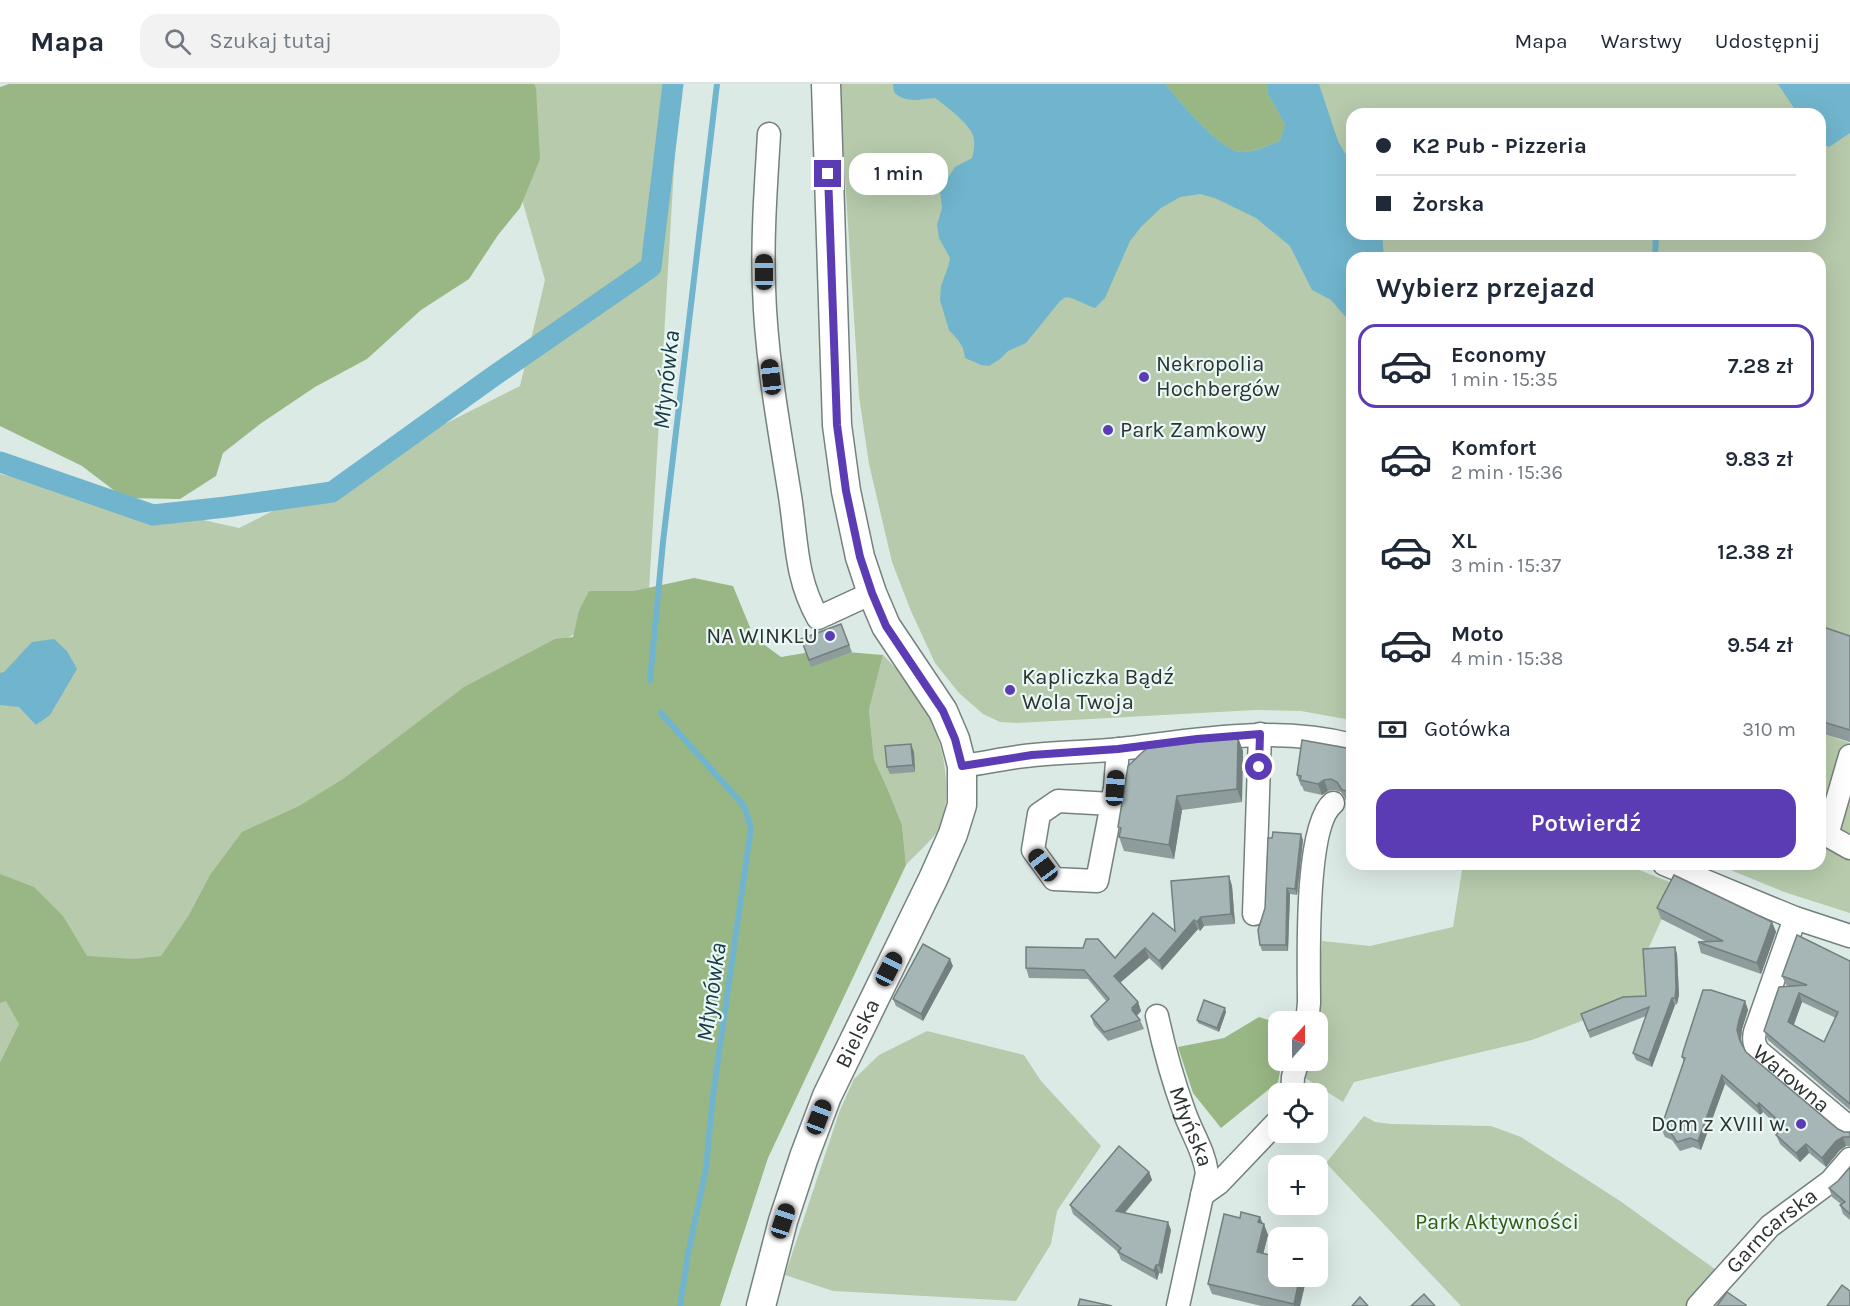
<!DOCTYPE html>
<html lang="pl">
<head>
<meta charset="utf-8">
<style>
	body { margin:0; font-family:Karla,sans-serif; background:#f2f2f3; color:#1f2937; height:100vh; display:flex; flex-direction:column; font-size:22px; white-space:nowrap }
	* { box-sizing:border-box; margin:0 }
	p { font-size:20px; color:#747a83 }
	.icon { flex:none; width:33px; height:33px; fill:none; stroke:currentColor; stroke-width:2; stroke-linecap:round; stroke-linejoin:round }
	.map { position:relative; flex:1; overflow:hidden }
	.sheet { position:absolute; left:1346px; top:168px; width:480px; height:618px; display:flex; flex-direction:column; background:#fff; border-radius:18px; box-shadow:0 6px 24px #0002 }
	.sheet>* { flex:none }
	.top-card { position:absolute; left:1346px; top:24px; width:480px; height:132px; border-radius:18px; box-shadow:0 6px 24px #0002; display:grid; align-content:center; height:132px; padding:0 30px; background:#fff }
	.needle { width:39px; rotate:21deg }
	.buttons { position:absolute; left:1268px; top:927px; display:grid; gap:12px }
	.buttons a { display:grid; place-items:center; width:60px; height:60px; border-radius:12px; background:#fff; box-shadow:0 6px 24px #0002; font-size:30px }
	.end { position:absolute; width:27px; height:27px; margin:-14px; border:8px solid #5b3cb4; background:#fff; box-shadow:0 0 0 3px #fff }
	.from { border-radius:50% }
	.bubble { position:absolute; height:42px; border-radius:18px; background:#fff; box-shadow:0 6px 24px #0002; font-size:20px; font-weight:600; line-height:42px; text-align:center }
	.car { position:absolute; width:18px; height:36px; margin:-18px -9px; border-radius:8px; box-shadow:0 0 4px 2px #0007; background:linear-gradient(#222 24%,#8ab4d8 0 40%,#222 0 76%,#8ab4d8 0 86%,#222 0) }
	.top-card b { display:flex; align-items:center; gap:21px; height:57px; font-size:22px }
	.top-card b+b { border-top:2px solid #e0e1e3 }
	.top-card i { width:15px; height:15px; background:#1f2937 }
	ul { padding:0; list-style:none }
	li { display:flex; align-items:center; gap:18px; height:84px; margin:0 12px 9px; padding:0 18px; border:3px solid transparent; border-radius:18px }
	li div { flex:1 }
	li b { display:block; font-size:22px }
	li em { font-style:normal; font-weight:600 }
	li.on { border-color:#5b3cb4 }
	li>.icon { width:54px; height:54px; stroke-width:1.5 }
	h2 { padding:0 30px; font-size:27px; line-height:72px }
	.pay { display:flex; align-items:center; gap:15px; height:66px; padding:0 30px; font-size:22px }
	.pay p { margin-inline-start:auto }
	.action { display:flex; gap:12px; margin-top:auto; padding:12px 30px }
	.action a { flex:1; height:69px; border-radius:18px; background:#5b3cb4; color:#fff; font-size:24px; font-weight:600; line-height:69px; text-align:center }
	header { display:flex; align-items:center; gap:36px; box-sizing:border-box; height:84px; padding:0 30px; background:#fff; border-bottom:2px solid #e0e1e3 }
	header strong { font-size:28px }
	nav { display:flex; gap:33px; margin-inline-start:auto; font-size:21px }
	.search { width:420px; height:54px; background:#f2f2f3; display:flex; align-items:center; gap:15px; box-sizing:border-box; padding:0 21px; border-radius:18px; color:#747a83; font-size:22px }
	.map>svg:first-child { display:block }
</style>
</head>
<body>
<header>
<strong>Mapa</strong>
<div class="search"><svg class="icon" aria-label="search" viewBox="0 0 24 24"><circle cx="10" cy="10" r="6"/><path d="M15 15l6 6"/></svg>Szukaj tutaj</div>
<nav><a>Mapa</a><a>Warstwy</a><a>Udostępnij</a></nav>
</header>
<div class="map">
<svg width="1850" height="1222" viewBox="0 0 1850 1222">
	<rect width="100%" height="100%" fill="#dceae6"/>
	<g fill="#b7caab" fill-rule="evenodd">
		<path d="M489,0h190l-31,523 -53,17 -140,70 -208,169 -247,283v-672l239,54 281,-142 25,-106z"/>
		<path d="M839,0h1011v564l-30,-9v-381h-468l-1,462 -50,-9 -46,-1 -238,13 -17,-1 -17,-8 -24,-21 -24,-30 -24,-52 -19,-49 -23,-98 -10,-68zM1352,30h468v120h-468z"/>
		<path d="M883,571c40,39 65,84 63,140 0,11 -2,27 -8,36 -9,12 -22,23 -32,34l-4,-40 -13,-33 -15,-33 -5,-49z"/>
		<path d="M1820,649l30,10v170l-66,-21 -68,-28h104z"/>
		<path d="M1463,780h161l53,21 -32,71 3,46 -22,2 -94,36 -178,42 -11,20 -41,-26 5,-15 10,-1v-38l-2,-1 7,-80 48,5 83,-19z"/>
		<path d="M927,947l97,24 17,26 60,65 -44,65 -6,33 -35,57 -183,-10 -48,-16 55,-165 14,-31 25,-24z"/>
		<path d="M1364,1032l11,6 16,2 100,2 30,11 99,64 99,71 5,17 23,17h-286l-135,-143z"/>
	</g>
	<g fill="#99b785">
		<path d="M9,0h525l2,4 4,71 -20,49 -22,27 -29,44 -48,31 -54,49 -52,28 -55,37 -37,29 -7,23 -36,23 -56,-1 -42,-32 -82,-40v-339z"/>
		<path d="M1165,0h102l1,10 17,30 -5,17c-13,4 -26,12 -40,11 -22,-3 -60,-51 -75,-68z"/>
		<path d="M694,494l39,8 21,51 27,20 42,-7 60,5 -14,55 5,49 15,33 13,33 4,40 -138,293 -48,148h-720v-243l19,-39 -13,-23 -6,2v-129l34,13 29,29 24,40 47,3 27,-3 28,-41 21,-40 32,-43 57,-26 44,-27 121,-92 91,-48 18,-2 6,-26 10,-20h45z"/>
		<path d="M1259,933l19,6v37l4,1 -4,21 -57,46 -28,-35 -15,-46 46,-9z"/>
	</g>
	<g fill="#70b5cd">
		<path d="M893,0h272c15,17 53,65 75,68 14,1 28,-7 40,-11l5,-17 -17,-30 -1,-10h52l19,57 13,23 1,70h30l2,24h-32l-1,65 -20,-23 -19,-10 -22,-44 -34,-28 -41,-20 -15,-4 -20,3 -19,11 -20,19 -11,14 -25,57 -10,10c-10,-3 -19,-10 -29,-11l-6,4 -34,42 -18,8 -8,8 -11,7 -8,-1 -16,-7 -2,-10 -5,-8 -9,-10 -9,-30 1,-14 7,-19 2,-9 -11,-20 -2,-13 5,-17 -2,-18 15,-23 17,-9c2,-8 4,-17 0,-25 -6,-12 -26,-27 -37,-35 -14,1 -30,6 -41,-6z"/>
		<path d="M1778,0h72v49l-21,14 -9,-4v-29h-22z"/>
		<path d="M54,555l13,12 10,18 -27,46 -14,10 -17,-18 -19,-2v-32l4,-1 28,-30z"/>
	</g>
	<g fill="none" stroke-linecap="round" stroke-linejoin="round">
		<g stroke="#70b5cd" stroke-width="6">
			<path d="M1655,174l1,-24"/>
			<path d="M650,596l13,-138 54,-458"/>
			<path d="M661,629l83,93 7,21 -38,268 -7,73 -18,86 -8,52"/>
		</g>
		<path stroke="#70b5cd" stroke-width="21" d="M0,378l153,53 73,-8 106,-15 159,-114 160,-111 22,-183"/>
		<defs>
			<g id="minor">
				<path d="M769,50c-3,51 -7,103 -5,154 2,70 15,139 26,208 7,45 5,81 28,122l54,-25"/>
				<path d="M962,682c24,-3 48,-9 72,-11 29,-3 58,-3 87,-6 76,-9 154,-24 231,-4"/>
				<path d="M1112,720l-54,-3 -19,13 -6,36 21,29 43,2 18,-93 3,-39"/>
				<path d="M1820,751h7l23,13"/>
				<path d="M1827,751l23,-79"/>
				<path d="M1664,780l131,54 55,18"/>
				<path d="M1254,830l6,-180"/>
				<path id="s1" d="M1795,834l-40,114c-2,7 -1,12 3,19l92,77"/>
				<path id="s2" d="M1157,932c7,32 16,65 27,95 7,21 20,39 23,62l-29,133"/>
				<path d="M1307,938l2,-19c0,-39 -5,-176 24,-200"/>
				<path d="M1292,1010l1,-17 5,-17"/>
				<path d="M1202,1111l17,-12 59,-62"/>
				<path id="s3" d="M1698,1222l72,-80 61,-45 19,-22"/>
			</g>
			<g id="major">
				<path id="s4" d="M761,1222l22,-85 21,-64 23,-61 106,-217 20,-45 9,-29v-39l-7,-27 -12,-28 -57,-85 -14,-33 -12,-36 -14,-66 -9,-66 -11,-341"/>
			</g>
		</defs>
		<use href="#minor" stroke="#75817e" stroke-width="25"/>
		<use href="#major" stroke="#75817e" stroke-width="31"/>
		<use href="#minor" stroke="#fff" stroke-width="22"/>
		<use href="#major" stroke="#fff" stroke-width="28"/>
	</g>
	<g fill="#8f9c9c" fill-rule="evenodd">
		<path d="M841,540l11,28 -41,15 -10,-28z"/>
		<path d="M1820,542l30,10v106l-30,-9z"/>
		<path d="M1228,654l15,13 -1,51 -60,8 -8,49 -50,-8 -5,-14 1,-5 -2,-5z"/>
		<path d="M1352,665v53l-6,-2 -5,-8 -6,-2 -7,1 -6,4 -18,-4 -2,-5h-1l-4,-11z"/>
		<path d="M914,668l1,20 -25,2 -3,-7z"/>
		<path d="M1303,756l-6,55 -7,-1 -2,57h-26l-2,-6 5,-37z"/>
		<path d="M1229,792l3,10 3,38 -31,2 -4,5 -2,-2 -36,41 -13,-12 -29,25 18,19 3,9 -4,5 3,4 4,9 -36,12 -14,-16 -3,-9 16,-14 -19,-23 -59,-1 -3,-10 89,-10 60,-27z"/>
		<path d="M1657,824l115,14 4,10 -15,42 -60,-21 -3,-11h9l-46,-23z"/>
		<path d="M1675,863l2,7 2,41 -2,9 -2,1 -23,62 -16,-7 -3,-7 13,-37 -56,22 -9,-24 65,-18z"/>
		<path d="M1850,877v149l-82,-70 -4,-9 25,-45 -3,-1 -4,-9zM1802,918l34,16 -12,24 -30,-17z"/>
		<path d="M953,882l-30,55 -27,-15 -3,-7z"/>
		<path d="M1745,917l3,9 -6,19 -1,10 1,6 4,7 92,77 6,3h6v14h-4l-6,4 -14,17 -17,-14 -9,9 -20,-18 -4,-9 5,-5 -18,-18 -3,3 -35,-31 -24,66 -8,-3 -13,4 -8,-11 -7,-3 -4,-9 23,-66 -2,-5z"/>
		<path d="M1226,928l-7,20 -21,-9 -1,-3z"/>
		<path d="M1850,1083v53l-7,-6 -3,-9 1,-1 -9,-7 -3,-9 9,-7z"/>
		<path d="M1149,1088l3,8 -27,33 46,17 -9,44 -3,-1 -2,7 -36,-20 -3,-8 -45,-38 -3,-9z"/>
		<path d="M1260,1133l8,18 -5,19 44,22 -7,30h-39l-49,-12 -4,-10 32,-66z"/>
	</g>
	<g fill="#747f7f">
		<path d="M1238,653l5,14 -1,51 -5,-13z"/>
		<path d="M911,660l3,8 1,20 -2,-7z"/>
		<path d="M1324,696l4,11 -6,4 -4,-11z"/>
		<path d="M1177,712l5,14 -8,49 -5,-14z"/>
		<path d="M1301,750l2,6 -6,55 -2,-6z"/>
		<path d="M1229,792l3,10 3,38 -4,-10z"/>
		<path d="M1287,804l3,6 -2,57 -2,-6z"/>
		<path d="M1201,833l3,9 -4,5 -3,-9z"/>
		<path d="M1194,836l4,9 -36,41 -3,-9z"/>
		<path d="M1772,838l4,10 -15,42 -4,-11z"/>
		<path d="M1675,863l2,7 2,41 -2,9 -2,-6z"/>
		<path d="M1145,864l4,10 -32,27 -3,-9z"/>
		<path d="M950,875l3,7 -30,55 -2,-7z"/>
		<path d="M1799,909l3,9 -11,29 -3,-9z"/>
		<path d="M1672,914l3,7 -23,62 -3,-7z"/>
		<path d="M1745,917l3,9 -6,19 -1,10 2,12 -3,-10 -3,-11 2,-10z"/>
		<path d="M1138,918l3,9 -5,5 -4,-6v-2z"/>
		<path d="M1225,924l1,4 -7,20 -2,-4z"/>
		<path d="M1722,991l3,9 -24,66 -3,-9z"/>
		<path d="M1759,1019l4,9 -3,3 -3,-9z"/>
		<path d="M1843,1053l3,9 -6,4 -14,17 -4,-9 14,-17z"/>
		<path d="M1806,1060l3,9 -9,9 -4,-9z"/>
		<path d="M1149,1088l3,8 -33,39 -3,-8z"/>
		<path d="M1260,1133l3,10 1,-3 4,11 -7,28 -4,-11 1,-30z"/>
		<path d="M1168,1138l3,8 -9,44 -3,-9z"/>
		<path d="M1156,1181l3,8 -2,7 -3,-9z"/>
		<path d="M1300,1192h7l-7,30h-6v-2z"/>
	</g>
	<g fill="#a6b5b5" stroke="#747f7f" stroke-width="1.5" fill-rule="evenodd">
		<path d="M841,540l8,21 -40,15 -8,-21z"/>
		<path d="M1820,542l30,10v94l-30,-9z"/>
		<path d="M1228,652v2l10,-1 -1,52 -60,7 -8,49 -50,-8 2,-9 -3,-1 10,-61 20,-19z"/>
		<path d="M1302,656l50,9v43l-10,-2 -5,-8 -6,-3 -7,1 -6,4 -18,-4 1,-4 -4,-1z"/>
		<path d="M911,660l2,21 -26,2 -2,-21z"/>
		<path d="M1273,748l28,2 -6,55 -8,-1 -1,57h-26l-2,-15 7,-22 3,-70h4z"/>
		<path d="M1674,791l98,47 -15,41 -59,-21 25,-1 -66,-33z"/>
		<path d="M1229,792l2,38 -30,3 -4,5 -3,-2 -35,41 -14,-13 -31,28 24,26 -6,6 1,1 -1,1 8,10 -36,12 -13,-16 18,-17 -25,-29 -58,-2v-21l57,1 3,-9h12l17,19 38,-45 22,18 -4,-50z"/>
		<path d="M1797,851l53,26v143l-86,-73 15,-44 28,-2 -25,-9zM1799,909l39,19 -14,30 -36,-20z"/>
		<path d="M923,860l27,15 -29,55 -28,-15z"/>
		<path d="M1675,863l1,41 -1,10h-3l-23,62 -16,-7 16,-46 -61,24 -7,-17 42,-17 23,-1 -3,-47z"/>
		<path d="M1703,906h8l34,11 -6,19 -2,10 3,11 6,11 92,77 6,3h6v5h-7l-7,4 -14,17 -16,-14 -10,9 -20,-18 8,-9 -25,-23 -2,3 -35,-31 -24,66 -8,-3 -13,4 -8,-12 -8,-2 24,-70 -3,-1 1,-5z"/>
		<path d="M1204,916l21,8 -8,20 -20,-8z"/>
		<path d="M1119,1062l30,26 -33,39 52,11 -9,43h-3l-2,6 -36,-19 3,-4 -51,-43z"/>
		<path d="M1850,1083v47l-10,-9 5,-3 -16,-14 9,-7z"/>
		<path d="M1241,1128l19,5 -2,5 6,2 -7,28 21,5v19h22l-6,28 -86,-20 16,-70 16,4z"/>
		<path d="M1842,1201l8,6v15h-23z"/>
		<path d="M1727,1208l19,13 -1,1h-28z"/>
		<path d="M1424,1210l11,12h-24z"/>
		<path d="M1360,1213l8,9h-16z"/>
		<path d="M1080,1215l32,7h-34z"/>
	</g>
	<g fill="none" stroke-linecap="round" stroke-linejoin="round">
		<path stroke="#5b3cb4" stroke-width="8" d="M828,90l9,251 9,66 14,66 12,36 14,33 57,85 12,28 7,27 70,-11 86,-6 79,-10 63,-5 -1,33"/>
	</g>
	<g fill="#5b3cb4" stroke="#e9f8f4" stroke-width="2">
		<circle cx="1144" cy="293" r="6"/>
		<circle cx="1108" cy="346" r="6"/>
		<circle cx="830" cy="552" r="6"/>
		<circle cx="1010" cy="606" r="6"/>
		<circle cx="1801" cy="1040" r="6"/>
	</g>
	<g text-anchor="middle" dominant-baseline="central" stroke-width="4.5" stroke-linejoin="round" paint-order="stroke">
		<g font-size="22" fill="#2d3231" stroke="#e9f8f4" text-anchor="start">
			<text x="1156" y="280">Nekropolia<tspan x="1156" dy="25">Hochbergów</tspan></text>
			<text x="1120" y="346">Park Zamkowy</text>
			<text x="818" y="552" text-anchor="end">NA WINKLU</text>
			<text x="1022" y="593">Kapliczka Bądź<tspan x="1022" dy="25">Wola Twoja</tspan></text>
			<text x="1789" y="1040" text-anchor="end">Dom z XVIII w.</text>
		</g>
		<g font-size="22" fill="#2d3231" stroke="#e9f8f4">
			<text stroke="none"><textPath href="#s4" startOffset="290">Bielska</textPath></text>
			<text stroke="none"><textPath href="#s1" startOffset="184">Warowna</textPath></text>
			<text stroke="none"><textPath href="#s2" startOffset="116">Młyńska</textPath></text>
			<text stroke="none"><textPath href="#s3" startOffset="106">Garncarska</textPath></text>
		</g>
		<g font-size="22" fill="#355a12" stroke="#e9f8f4">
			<text x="1497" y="1138">Park Aktywności</text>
		</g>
		<g font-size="24" font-style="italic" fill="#183944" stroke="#e9f8f4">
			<text transform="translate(666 296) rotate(-84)">Młynówka</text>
			<text transform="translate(711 908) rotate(-82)">Młynówka</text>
		</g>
	</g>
</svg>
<div class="buttons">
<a><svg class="needle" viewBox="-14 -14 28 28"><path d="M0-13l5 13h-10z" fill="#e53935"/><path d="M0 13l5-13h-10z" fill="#747a83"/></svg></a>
<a><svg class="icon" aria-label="locate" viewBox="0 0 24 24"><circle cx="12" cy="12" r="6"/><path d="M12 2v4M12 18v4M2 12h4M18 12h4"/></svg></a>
<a>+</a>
<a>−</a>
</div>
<i class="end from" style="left:1259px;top:683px"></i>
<i class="end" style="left:828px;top:90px"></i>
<div class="bubble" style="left:849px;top:69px;width:99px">1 min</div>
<i class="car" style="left:764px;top:188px;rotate:0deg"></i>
<i class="car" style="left:771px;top:293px;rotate:353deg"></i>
<i class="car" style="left:1115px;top:704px;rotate:4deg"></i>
<i class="car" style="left:1043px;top:781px;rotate:323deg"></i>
<i class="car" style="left:889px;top:885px;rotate:27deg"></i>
<i class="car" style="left:819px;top:1033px;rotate:21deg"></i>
<i class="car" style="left:783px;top:1137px;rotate:18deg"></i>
<div class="top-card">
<b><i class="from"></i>K2 Pub - Pizzeria</b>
<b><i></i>Żorska</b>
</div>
<section class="sheet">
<h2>Wybierz przejazd</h2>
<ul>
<li class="on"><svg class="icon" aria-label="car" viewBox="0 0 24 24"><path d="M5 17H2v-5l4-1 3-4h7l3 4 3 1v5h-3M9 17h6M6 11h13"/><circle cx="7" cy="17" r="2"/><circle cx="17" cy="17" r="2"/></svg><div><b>Economy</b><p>1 min · 15:35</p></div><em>7.28 zł</em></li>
<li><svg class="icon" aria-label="car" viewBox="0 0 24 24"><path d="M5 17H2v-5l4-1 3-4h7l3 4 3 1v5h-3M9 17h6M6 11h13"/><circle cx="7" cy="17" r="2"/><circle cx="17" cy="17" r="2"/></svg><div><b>Komfort</b><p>2 min · 15:36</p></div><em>9.83 zł</em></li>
<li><svg class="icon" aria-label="car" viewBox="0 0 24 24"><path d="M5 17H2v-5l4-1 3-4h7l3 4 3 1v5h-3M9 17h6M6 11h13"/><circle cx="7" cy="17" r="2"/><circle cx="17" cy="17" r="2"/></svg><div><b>XL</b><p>3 min · 15:37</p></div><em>12.38 zł</em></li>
<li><svg class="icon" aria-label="car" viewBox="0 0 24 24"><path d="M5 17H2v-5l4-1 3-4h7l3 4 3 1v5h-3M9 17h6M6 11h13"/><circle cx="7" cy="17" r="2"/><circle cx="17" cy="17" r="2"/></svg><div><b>Moto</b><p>4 min · 15:38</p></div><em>9.54 zł</em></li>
</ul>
<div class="pay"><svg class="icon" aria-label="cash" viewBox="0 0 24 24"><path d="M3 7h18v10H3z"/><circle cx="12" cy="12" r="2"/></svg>Gotówka<p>310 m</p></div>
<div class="action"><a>Potwierdź</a></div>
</section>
</div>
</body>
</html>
